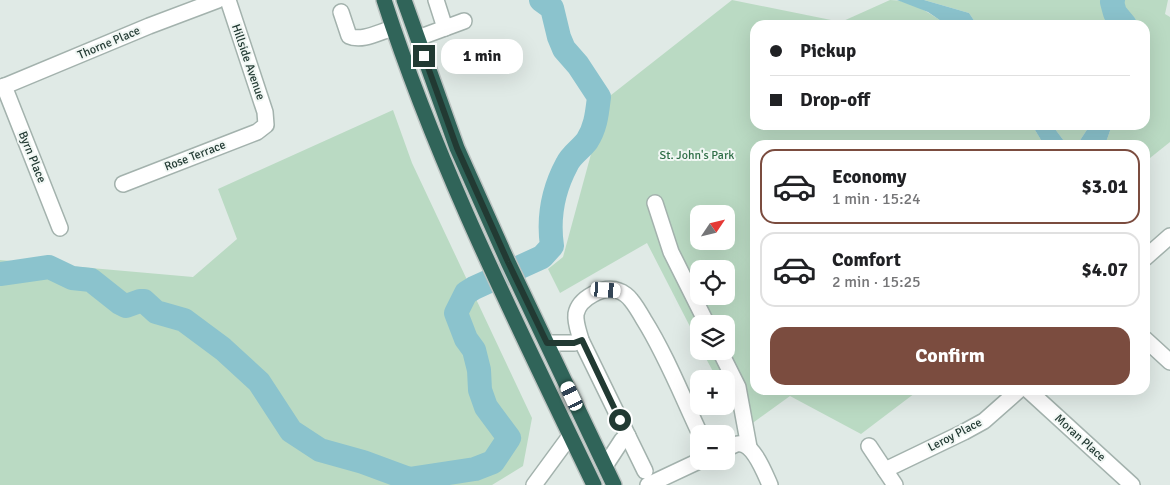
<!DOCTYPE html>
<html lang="en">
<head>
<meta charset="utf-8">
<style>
	body { margin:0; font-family:Signika,sans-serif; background:#f2f2f2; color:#202124; height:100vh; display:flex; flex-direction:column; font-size:19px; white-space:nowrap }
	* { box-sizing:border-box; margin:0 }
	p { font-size:16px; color:#757577 }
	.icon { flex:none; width:28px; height:28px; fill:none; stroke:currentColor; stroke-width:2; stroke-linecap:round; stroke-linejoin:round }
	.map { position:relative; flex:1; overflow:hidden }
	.sheet { position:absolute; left:750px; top:140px; width:400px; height:255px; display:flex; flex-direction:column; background:#fff; border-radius:15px; box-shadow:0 5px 20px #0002 }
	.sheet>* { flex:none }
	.banner { position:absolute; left:750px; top:20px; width:400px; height:110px; border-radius:15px; box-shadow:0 5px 20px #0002; display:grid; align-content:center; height:110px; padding:0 20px; background:#fff }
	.needle { width:32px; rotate:55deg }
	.controls { position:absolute; left:690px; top:205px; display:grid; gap:10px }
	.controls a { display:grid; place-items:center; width:45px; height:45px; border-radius:10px; background:#fff; box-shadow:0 5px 20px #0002; font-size:25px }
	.end { position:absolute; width:22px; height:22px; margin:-11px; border:6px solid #223a33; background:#fff; box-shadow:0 0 0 2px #fff }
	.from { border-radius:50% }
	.bubble { position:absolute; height:35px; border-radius:15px; background:#fff; box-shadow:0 5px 20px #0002; font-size:16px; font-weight:800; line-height:35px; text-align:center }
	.car { position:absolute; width:15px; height:30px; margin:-15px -8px; border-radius:6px; box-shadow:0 0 4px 1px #0007; background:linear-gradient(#fff 24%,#345 0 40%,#fff 0 76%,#345 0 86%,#fff 0) }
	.banner b { display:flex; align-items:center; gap:18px; height:48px; font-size:19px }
	.banner b+b { border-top:1px solid #e0e0e0 }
	.banner i { width:12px; height:12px; background:#202124 }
	ul { padding:9px 0 0; list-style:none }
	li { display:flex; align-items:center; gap:15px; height:75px; margin:0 10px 8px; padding:0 10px; border:2px solid #e0e0e0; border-radius:15px }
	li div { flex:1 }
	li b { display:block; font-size:19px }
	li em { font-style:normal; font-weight:800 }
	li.current { border-color:#7b4c3f }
	li>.icon { width:45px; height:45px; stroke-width:1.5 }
	.action { display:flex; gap:10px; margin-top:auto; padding:10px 20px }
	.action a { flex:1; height:58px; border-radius:15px; background:#7b4c3f; color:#fff; font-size:20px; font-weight:800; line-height:58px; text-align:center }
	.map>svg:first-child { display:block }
</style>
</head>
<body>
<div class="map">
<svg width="1170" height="485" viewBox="0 0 1170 485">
	<rect width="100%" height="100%" fill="#e0eae6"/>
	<g fill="#badac3" fill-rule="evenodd">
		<path d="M732,0l109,22 49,-22c21,0 41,14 57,25h-192v100h277l12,20h-289v245h164l-58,44 -71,-38 -47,34 -17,-33v-18h-9l-15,-28h24v-27h-27v20l-52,-101 -87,50 -12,-24 15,-12 43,-158zM699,214h27v27h-27zM699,269h27v27h-27z"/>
		<path d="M924,0h244l-3,14 5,3v125l-25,20v-17h-40l7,-20h33v-100h-168l-8,-12z"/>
		<path d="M393,110l19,53 120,255 -9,48 -31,19h-492v-225l193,17 44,-38 -19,-50z"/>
		<path d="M1052,125h38l-13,20h-10z"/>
	</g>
	<g fill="#8bc3cd">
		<path d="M897,0h27l45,13 8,12h-30l-19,-13z"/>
		<path d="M1032,125h20l15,20h-23z"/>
		<path d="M1090,125h22l-7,20h-28z"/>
	</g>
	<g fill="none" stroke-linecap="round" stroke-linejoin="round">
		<g stroke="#8bc3cd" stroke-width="24">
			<path d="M1113,0l-1,2 3,11 10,12"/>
			<path d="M0,274l49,-7 23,11 19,2 29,23 6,3 14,-5h4l12,11 28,8 39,29 36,33 32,49 29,19 43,12 46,17 66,-10 18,-7 16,-24 -23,-31 -6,-17 -1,-20 -5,-20 -8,-11 -10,-26 10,-20 8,-5 68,-31 10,-11c-4,-28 1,-56 15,-82 4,-9 14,-15 20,-23 9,-14 10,-28 12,-44l-21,-32 -14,-16 -5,-12 -7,-29 -11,-8"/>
		</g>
		<defs>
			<g id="minor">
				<path d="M436,0l9,28"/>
				<path d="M341,12l8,24c13,6 30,-4 44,-8"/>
				<path d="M418,38l46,-17"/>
				<path d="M4,86l56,142"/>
				<path d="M0,88l149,-62 69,-26"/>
				<path d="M123,184l134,-52 9,-7 -1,-13 -37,-112"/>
				<path d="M655,203l16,49 36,72"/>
				<path d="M1145,258l25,-22"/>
				<path d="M1145,339l25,23"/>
				<path d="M547,343h27l7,-3"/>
				<path d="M720,351l18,36 11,60"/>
				<path d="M1028,390l104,95"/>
				<path d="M869,446l26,39"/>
				<path d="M726,449c4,-2 8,-4 11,-5 16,-3 28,30 33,41"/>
				<path d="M605,466l17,-26 6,-4"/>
				<path d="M885,470l79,-38 20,-11 35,-31"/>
				<path d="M645,471l-64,-131c-2,-8 -6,-17 -5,-26 3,-16 28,-29 43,-23 4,1 10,6 12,9 5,6 9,13 13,20 22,35 38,76 56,114"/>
				<path d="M534,485l36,-49"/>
				<path d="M648,485l51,-24"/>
			</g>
			<g id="highway">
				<path d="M384,0c54,168 134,326 210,485"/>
				<path d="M404,0l53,148 51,114 106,223"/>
			</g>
		</defs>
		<use href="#minor" stroke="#a3b2ad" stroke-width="18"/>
		<use href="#highway" stroke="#bdc4c2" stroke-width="18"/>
		<use href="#minor" stroke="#fff" stroke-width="15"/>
		<use href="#highway" stroke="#306459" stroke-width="15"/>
	</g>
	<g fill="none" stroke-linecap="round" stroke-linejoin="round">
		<path stroke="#223a33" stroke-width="6" d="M424,56l33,92 51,114 39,81h27l8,-3 38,80"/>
	</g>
	<g text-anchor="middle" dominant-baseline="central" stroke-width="4" stroke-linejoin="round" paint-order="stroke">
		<g font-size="12" fill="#223a33" stroke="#f1f7f4">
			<text transform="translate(109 43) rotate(-23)">Thorne Place</text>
			<text transform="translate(248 62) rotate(71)">Hillside Avenue</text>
			<text transform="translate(195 156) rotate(-21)">Rose Terrace</text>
			<text transform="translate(32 157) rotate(68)">Byrn Place</text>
			<text transform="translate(955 435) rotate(-27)">Leroy Place</text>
			<text transform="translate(1080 438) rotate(42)">Moran Place</text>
		</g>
		<g font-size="12" fill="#2f6e47" stroke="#f1f7f4">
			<text x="697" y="155">St. John's Park</text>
		</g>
	</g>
</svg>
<div class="controls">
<a><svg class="needle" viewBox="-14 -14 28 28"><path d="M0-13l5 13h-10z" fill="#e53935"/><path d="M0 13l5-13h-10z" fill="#757577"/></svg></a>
<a><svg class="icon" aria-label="locate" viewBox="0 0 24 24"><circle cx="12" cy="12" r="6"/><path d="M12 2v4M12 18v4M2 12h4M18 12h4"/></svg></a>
<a><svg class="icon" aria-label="layers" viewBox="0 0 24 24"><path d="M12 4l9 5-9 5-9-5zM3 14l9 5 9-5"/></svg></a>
<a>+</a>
<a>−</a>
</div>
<i class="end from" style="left:620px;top:420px"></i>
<i class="end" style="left:424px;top:56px"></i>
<div class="bubble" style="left:441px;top:39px;width:82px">1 min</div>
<i class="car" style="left:606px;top:290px;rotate:94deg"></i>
<i class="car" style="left:572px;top:396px;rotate:335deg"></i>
<div class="banner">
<b><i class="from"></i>Pickup</b>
<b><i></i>Drop-off</b>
</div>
<section class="sheet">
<ul>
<li class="current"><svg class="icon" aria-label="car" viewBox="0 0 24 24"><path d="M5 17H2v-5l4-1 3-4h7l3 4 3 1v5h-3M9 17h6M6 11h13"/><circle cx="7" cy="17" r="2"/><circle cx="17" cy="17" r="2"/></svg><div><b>Economy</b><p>1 min · 15:24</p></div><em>$3.01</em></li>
<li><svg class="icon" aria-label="car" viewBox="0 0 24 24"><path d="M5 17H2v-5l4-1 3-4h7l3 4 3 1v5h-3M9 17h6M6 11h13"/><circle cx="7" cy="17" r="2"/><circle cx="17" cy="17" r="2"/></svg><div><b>Comfort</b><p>2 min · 15:25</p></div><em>$4.07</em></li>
</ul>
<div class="action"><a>Confirm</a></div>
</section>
</div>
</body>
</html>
